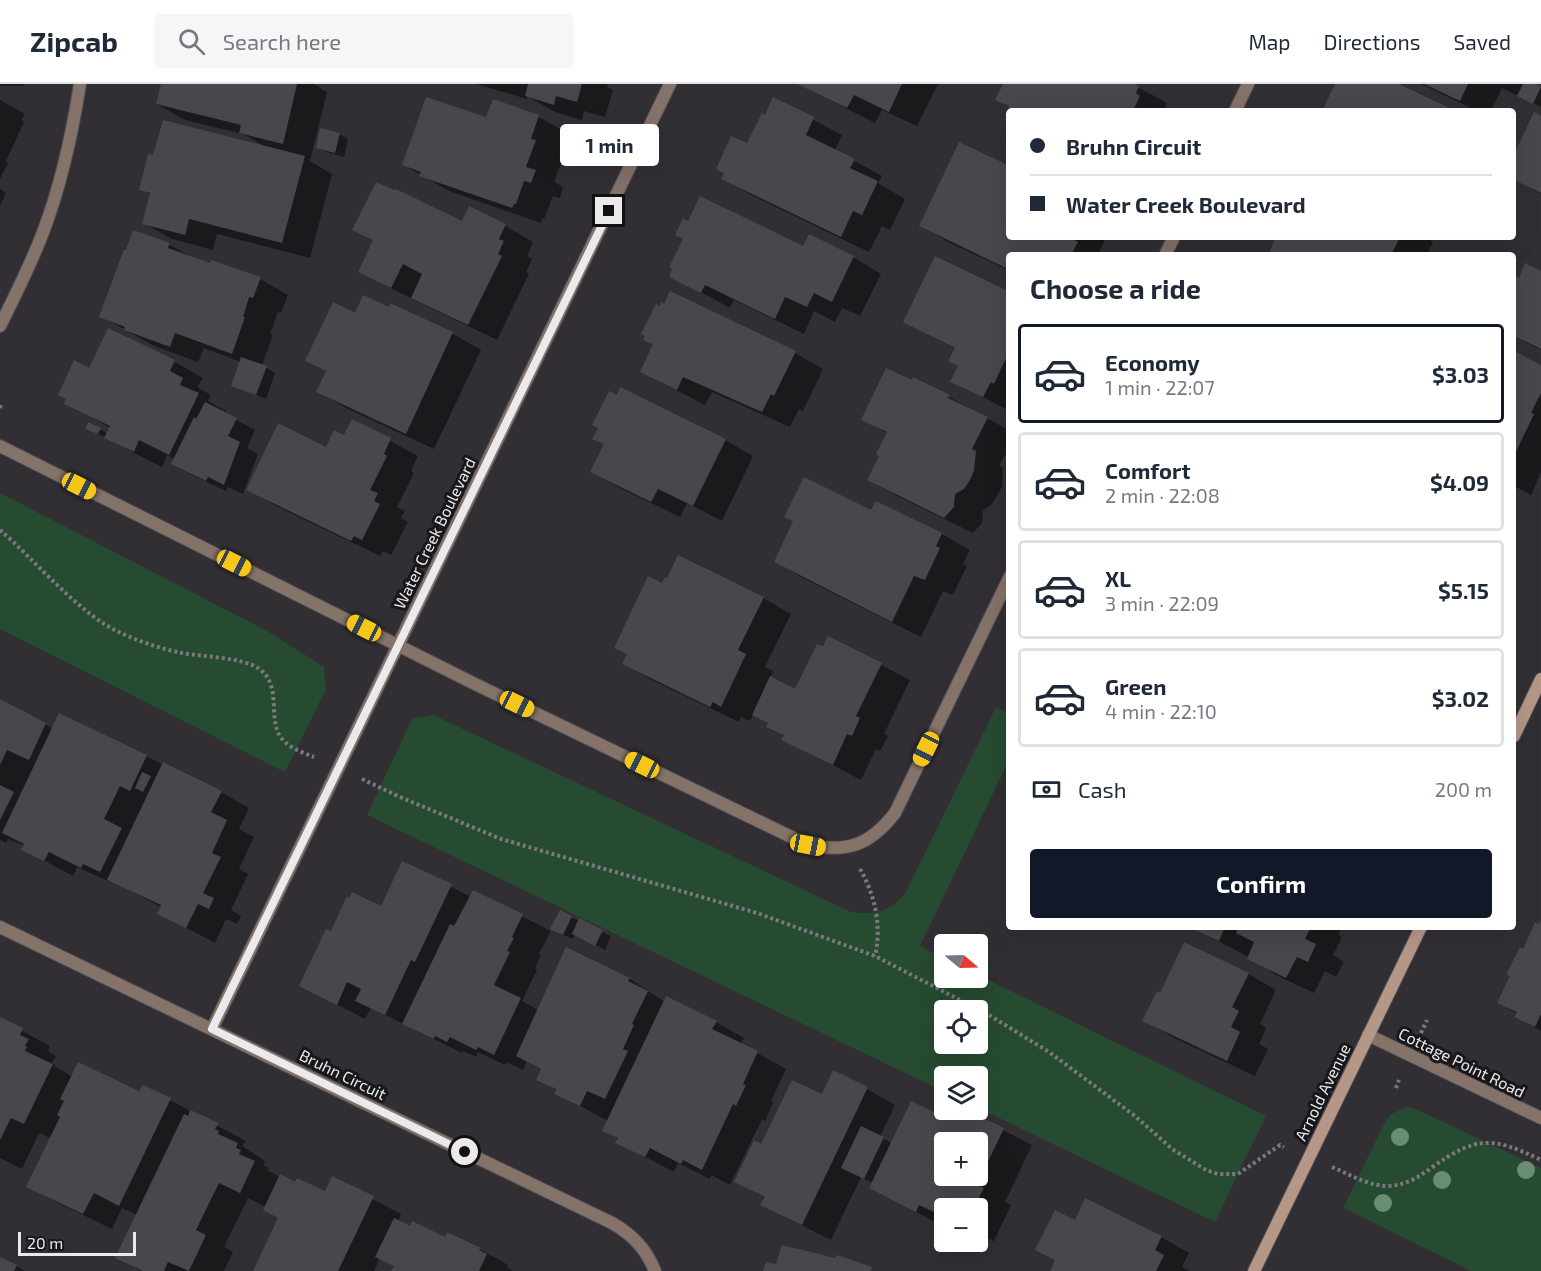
<!DOCTYPE html>
<html lang="en">
<head>
<meta charset="utf-8">
<style>
	body { margin:0; font-family:"Exo 2",sans-serif; background:#f6f6f7; color:#1f2937; height:100vh; display:flex; flex-direction:column; font-size:22px; white-space:nowrap }
	* { box-sizing:border-box; margin:0 }
	p { font-size:20px; color:#747a83 }
	.icon { flex:none; width:33px; height:33px; fill:none; stroke:currentColor; stroke-width:2; stroke-linecap:round; stroke-linejoin:round }
	.map { position:relative; flex:1; overflow:hidden }
	.details { position:absolute; left:1006px; top:168px; width:510px; height:678px; display:flex; flex-direction:column; background:#fff; border-radius:6px; box-shadow:0 6px 24px #0002 }
	.details>* { flex:none }
	.guide { position:absolute; left:1006px; top:24px; width:510px; height:132px; border-radius:6px; box-shadow:0 6px 24px #0002; display:grid; align-content:center; height:132px; padding:0 24px; background:#fff }
	.needle { width:39px; rotate:109deg }
	.buttons { position:absolute; left:934px; top:850px; display:grid; gap:12px }
	.buttons a { display:grid; place-items:center; width:54px; height:54px; border-radius:6px; background:#fff; box-shadow:0 6px 24px #0002; font-size:30px }
	.scale { position:absolute; left:18px; bottom:15px; width:118px; box-sizing:border-box; padding-left:6px; border:3px solid #ebe9ec; border-top:0; font-size:16px; line-height:21px; white-space:nowrap; color:#ebe9ec; -webkit-text-stroke:4px #181719; paint-order:stroke }
	.end { position:absolute; width:27px; height:27px; margin:-14px; border:8px solid #ebe9ec; background:#111; box-shadow:0 0 0 3px #111 }
	.from { border-radius:50% }
	.bubble { position:absolute; height:42px; border-radius:6px; background:#fff; box-shadow:0 6px 24px #0002; font-size:20px; font-weight:700; line-height:42px; text-align:center }
	.car { position:absolute; width:18px; height:36px; margin:-18px -9px; border-radius:8px; box-shadow:0 0 4px 2px #0007; background:linear-gradient(#f5c518 24%,#345 0 40%,#f5c518 0 76%,#345 0 86%,#f5c518 0) }
	.guide b { display:flex; align-items:center; gap:21px; height:57px; font-size:22px }
	.guide b+b { border-top:2px solid #e0e1e3 }
	.guide i { width:15px; height:15px; background:#1f2937 }
	ul { padding:0; list-style:none }
	li { display:flex; align-items:center; gap:18px; height:99px; margin:0 12px 9px; padding:0 12px; border:3px solid #e0e1e3; border-radius:6px }
	li div { flex:1 }
	li b { display:block; font-size:22px }
	li em { font-style:normal; font-weight:700 }
	li.selected { border-color:#111827 }
	li>.icon { width:54px; height:54px; stroke-width:1.5 }
	h2 { padding:0 24px; font-size:27px; line-height:72px }
	.pay { display:flex; align-items:center; gap:15px; height:66px; padding:0 24px; font-size:22px }
	.pay p { margin-inline-start:auto }
	.cta { display:flex; gap:12px; margin-top:auto; padding:12px 24px }
	.cta a { flex:1; height:69px; border-radius:6px; background:#111827; color:#fff; font-size:24px; font-weight:700; line-height:69px; text-align:center }
	header { display:flex; align-items:center; gap:36px; box-sizing:border-box; height:84px; padding:0 30px; background:#fff; border-bottom:2px solid #e0e1e3 }
	header strong { font-size:28px }
	nav { display:flex; gap:33px; margin-inline-start:auto; font-size:21px }
	.search { width:420px; height:54px; background:#f6f6f7; display:flex; align-items:center; gap:15px; box-sizing:border-box; padding:0 21px; border-radius:6px; color:#747a83; font-size:22px }
	.map>svg:first-child { display:block }
</style>
</head>
<body>
<header>
<strong>Zipcab</strong>
<div class="search"><svg class="icon" aria-label="search" viewBox="0 0 24 24"><circle cx="10" cy="10" r="6"/><path d="M15 15l6 6"/></svg>Search here</div>
<nav><a>Map</a><a>Directions</a><a>Saved</a></nav>
</header>
<div class="map">
<svg width="1541" height="1187" viewBox="0 0 1541 1187">
	<rect width="100%" height="100%" fill="#312f33"/>
	<g fill="#274b31" fill-rule="evenodd">
		<path d="M0,409l269,139 55,35 2,22 -41,83 -285,-143z"/>
		<path d="M996,623l13,7v46l-89,186 25,13v19h33v-3l288,141 -51,106 -237,-114v-31h-33v15l-578,-277 45,-96 21,-4 418,197c23,4 39,-1 54,-18zM945,927h33v33h-33z"/>
		<path d="M1407,1023l11,3 123,58v103h-70l-127,-63v-2l41,-84 6,-8z"/>
	</g>
	<g fill="#0007" fill-rule="evenodd">
		<rect x="0" y="0" width="24" height="2"/>
		<path d="M162,0h152l13,8 -17,69 22,13 -22,84 -93,-24 -4,16 -41,-11 -28,-16 7,-28 -11,-6 14,-32 112,-10 -23,-13 -58,-14 -28,-16z"/>
		<path d="M476,0h132l-1,3 6,3 -8,27 -21,-6 -2,9 -27,-8 -28,-16v3z"/>
		<path d="M798,0h140l-21,42 -35,-16 -7,13z"/>
		<path d="M1005,0h127l35,19 -3,8h-148l-19,-12z"/>
		<path d="M1421,0h111l9,5v18l-39,-19 -11,23h-14z"/>
		<path d="M774,15l68,36 -7,15 47,26 -4,7 27,16 -15,31 -8,-4 -13,26 -118,-57 -28,-17 43,-61z"/>
		<path d="M0,16l25,14 -4,6 3,2 -18,39 2,2 -8,16z"/>
		<path d="M493,17l46,16 28,16 -8,22 4,3 -9,24 9,5 -3,11 -7,-2 -9,23h-2l-1,4 -92,-32 -45,-26 83,-46z"/>
		<path d="M1535,30l6,3v77l-27,-15v-22z"/>
		<path d="M339,50l9,5 -4,18 -17,-5 -10,-5z"/>
		<path d="M0,105l6,4 -6,13z"/>
		<path d="M463,139l42,3 28,16 -6,14 5,3 -6,13 3,2 -32,66 -109,-53 -28,-16z"/>
		<path d="M689,139l164,34 28,17 -21,42 -18,-8 -7,14 -21,-11 -10,23 -70,-34 -4,8 -59,-32 14,-37z"/>
		<path d="M920,141l90,12h96l-8,18h-88v16l-62,-29z"/>
		<path d="M134,148l36,13 27,15 63,19 28,16 -7,18 -3,-1 -8,22 3,1 -11,30 13,8 -9,26 -33,-14 8,-23 -37,-14 -6,14 -44,-16 -53,-30z"/>
		<path d="M1278,153h147l8,5 -6,13h-158z"/>
		<path d="M1541,188v78l-27,-14v-59l5,3z"/>
		<path d="M671,209l124,60 28,16 -20,42 -4,-2 -9,18 -78,-35 -7,13 -63,-33 13,-27 6,-37 4,-2z"/>
		<path d="M1010,210v117l-58,-30 8,-15 -4,-17 -51,-27z"/>
		<path d="M391,221l62,29 28,16 -47,99 -88,-41 -28,-16 9,-20 -20,-11 49,-46 34,-6z"/>
		<path d="M109,246l66,32 28,16 -6,9 14,8 -3,6 18,10 -1,3 30,16 -8,18 11,6 -15,40 -15,-7 -2,4 -34,-16 -19,-11 2,-5 -8,-4 -5,12 -28,-14 -47,-25 13,1 8,5 3,-6 -45,-25 23,-33z"/>
		<path d="M1514,268l27,14v106l-10,23 -17,-9z"/>
		<path d="M914,295l35,18 61,34v15l-11,20 4,2 -1,19 -10,17 -9,6 -1,13 -9,10 -76,-37 -28,-16 12,-25 7,-21 -25,-15 50,-37z"/>
		<path d="M353,337l65,35 -7,15 3,2 -17,34 8,4 -4,7 7,4 -17,33 -8,-4 -3,5 -104,-50 -28,-16 79,-41 18,-12z"/>
		<path d="M725,356l28,16 -31,65 -35,-18 -7,14 -60,-29 -28,-16 13,-28z"/>
		<path d="M876,419l66,31 28,16 -7,14 4,2 -14,29 -10,-4 -22,46 -118,-59 -28,-16 97,-50z"/>
		<path d="M663,501l100,13 28,16 -26,53 8,4 -3,7 26,13 33,-53 81,42 -26,54 4,2 -8,15 -4,-2 -15,31 -78,-41 2,-3 -17,-10 1,-3 -16,-9 -3,7 -9,-4 -2,5 -87,-42 -28,-16 5,-9 -13,-8z"/>
		<path d="M0,618l54,27 6,-14 161,77 28,16 -10,21 15,8 -15,32 9,5 -17,36 10,6 -4,8 -11,-5 -11,24 -56,-30 2,-6 -50,-27 -1,2 -33,-15 -4,9 -50,-27 2,-3 -17,-7 -2,4 -6,-3z"/>
		<path d="M403,779l68,34 3,-5 77,39 -12,23 2,1 -6,13 2,2 -15,31 16,9 28,-61 64,30 35,23 51,20 28,16 -3,6 45,25 -15,32 2,1 -8,19 -3,-2 -32,66 -19,-10 -1,4 -32,-16 -4,9 -57,-30 2,-3 -15,-8 4,-10 -52,-28 1,-3 -19,-11 4,-9 -15,-9 -4,9 -16,-8 -2,3 -27,-13 -2,5 -13,-6 -1,2 -91,-45 -6,11 -64,-33 30,-53 51,-25z"/>
		<path d="M560,828l51,24 -6,14 -30,-16 -2,5 -12,-5z"/>
		<path d="M1541,840v107l-25,-14 2,-3 -19,-11 24,-52z"/>
		<path d="M1191,843h151l-4,8 4,2 -9,18 11,7 -8,15 -11,-6 -11,22 -38,-18 -27,-18z"/>
		<path d="M1248,890l28,16 -16,34 6,4 -7,16 9,5 -13,27 -83,-39 -28,-17z"/>
		<path d="M0,935l50,27 -2,5 8,5 -4,7 3,2 -1,1 19,11 97,23 76,41 -4,5 23,15 -2,4 6,3 -2,2 13,7 46,16 6,-15 69,36 -3,8 48,17 2,-5 32,15 28,16 -1,2 6,4h-120l2,-5 -15,-8 -6,13h-118l24,-53 -14,-11 -18,-9 -24,49 9,5 -9,19h-83l-24,-14 20,-42 -15,-7 -10,21 -56,-27 -28,-16 23,-48 -12,-5 -17,36 -22,-11z"/>
		<path d="M867,1005l28,16 -15,32 12,6 50,-25 4,-8h18l68,35 -27,57 6,3 -17,36 -16,-7v-25h-33v18l-74,-39 2,-5 -12,-6 -30,63 -69,-35 4,-7 -30,-16 26,-36 61,-50zM945,1059h33v33h-33z"/>
		<path d="M1075,1138l86,15 28,16 -7,14 8,4h-138z"/>
		<path d="M0,1174l16,8 9,5h-25z"/>
	</g>
	<g fill="#48474c" fill-rule="evenodd">
		<path d="M161,0h136l-14,60 -44,-11 2,-8 -85,-21z"/>
		<path d="M528,0h54l-5,18 -21,-6 -2,9 -29,-9z"/>
		<path d="M797,0h105l-13,28 -35,-17 -7,13z"/>
		<path d="M1003,0h132l4,2 -3,7 4,3 -7,15h-120l-5,-3 1,-2 -14,-6z"/>
		<path d="M1335,0h64l50,24 -2,3h-125z"/>
		<path d="M1424,0h44l-8,17z"/>
		<path d="M1523,0h12l6,3 -8,17 -16,-8z"/>
		<path d="M426,13l60,20 7,-18 46,16 -8,24 5,1 -10,27 10,3 -5,13 -7,-2 -8,23h-2l-2,4 -93,-32 2,-4 -19,-7z"/>
		<path d="M773,13l41,20 -8,18 49,24 -5,9 28,13 -16,34 -9,-4 -12,26 -120,-58 3,-6 -8,-4 15,-33 16,7 15,-30 3,2z"/>
		<path d="M1534,28l7,4v77l-27,-13v-26z"/>
		<path d="M163,36l142,36 -23,87 -93,-24 -4,16 -43,-11 8,-31 -11,-3 9,-36 5,1z"/>
		<path d="M320,44l20,5 -5,20 -19,-5z"/>
		<path d="M959,58l51,24v71h60l8,5 -7,13h-61v15l-91,-44z"/>
		<path d="M376,98l18,8 2,-1 66,32 7,-15 37,18 -7,15 5,2 -6,13 4,2 -34,69 -57,-27 11,-24 -19,-10 -12,24 -33,-16 15,-32 -21,-10z"/>
		<path d="M700,112l103,50 6,-12 45,22 -22,46 -18,-9 -7,14 -22,-10 -10,22 -70,-34 -4,8 -32,-16 3,-8 -3,-2 14,-28 -8,-4 8,-17 5,3z"/>
		<path d="M133,146l37,13 -2,5 42,15 1,-3 50,17 -8,21 -4,-1 -6,20h2l-13,37 -57,-21 -5,14 -46,-17 1,-3 -26,-10 25,-68 2,1z"/>
		<path d="M1276,153h124l-9,18h-123z"/>
		<path d="M935,172l75,36v65l-3,-1 -13,28 -3,-2 -8,15 -33,-15 8,-16 -10,-5 7,-13 -52,-26z"/>
		<path d="M1525,179l16,8v78l-27,-13v-61l5,3z"/>
		<path d="M670,207l126,60 -22,45 -3,-2 -9,18 -79,-35 -6,13 -37,-18 13,-28 -10,-4 2,-4 -4,-2 15,-30 4,2 1,-4 3,2z"/>
		<path d="M363,211l26,12 1,-4 63,29 -47,102 -90,-42 10,-21 -21,-10 28,-59 22,11z"/>
		<path d="M108,244l67,32 -5,11 13,7 -3,7 19,8 -30,62 -30,-15 -5,12 -30,-14 6,-12 -46,-22 2,-5 -8,-4 16,-35 15,8z"/>
		<path d="M1514,267l27,14v28l-10,20 3,1 -20,42z"/>
		<path d="M241,273l26,9 -11,29 -25,-9z"/>
		<path d="M886,284l26,12 1,-3 37,18 -2,3 40,19 -16,32 4,2 -2,20 -4,9 -6,9 -9,5 -1,13 -10,11 -77,-38 12,-24 -3,-2 11,-22 -26,-12z"/>
		<path d="M620,303l106,52 -33,67 -35,-17 -7,13 -61,-30 14,-28 -12,-5 6,-11 -6,-3 17,-34 8,4z"/>
		<path d="M205,318l32,16 -9,18 12,6 -16,43 -16,-8 -2,4 -35,-17 23,-47 2,2z"/>
		<path d="M352,335l39,19 -7,16 3,2 -17,34 8,3 -4,8 6,3 -18,36 -8,-4 -3,5 -105,-51 32,-67 48,24 8,-17 10,5z"/>
		<path d="M88,338l13,6 -3,6 -13,-5z"/>
		<path d="M804,393l67,33 5,-9 66,32 -6,13 4,2 -15,32 -11,-4 -22,46 -118,-60 19,-41 -9,-4z"/>
		<path d="M678,471l86,42 -26,53 8,4 -25,53 -8,-5 -3,5 -88,-43 5,-10 -13,-6 34,-72 14,7 3,-6 2,1z"/>
		<path d="M828,552l54,27 -26,53 4,2 -8,18 -5,-2 -14,31 -52,-25 3,-5 -18,-8 2,-4 -16,-8 18,-39 25,13 22,-45 6,2z"/>
		<path d="M0,615l46,24 -17,37 -22,-10 -7,15z"/>
		<path d="M59,629l88,42 -17,36 -10,-5 -16,33 18,9 -22,44 -17,-8 -2,4 -32,-16 -5,9 -23,-11 3,-6 -22,-11z"/>
		<path d="M163,678l59,29 -11,21 16,8 -15,33 9,4 -18,36 11,5 -5,11 -11,-5 -12,24 -29,-14 4,-9 -54,-25z"/>
		<path d="M142,688l9,4 -8,16 -8,-4z"/>
		<path d="M0,701l14,7 -14,28z"/>
		<path d="M402,777l50,23 -37,78 -4,-2 -26,55 -30,-14 6,-12 -14,-7 -10,23 -38,-19 27,-57 5,2 16,-35 2,2 3,-6 29,14z"/>
		<path d="M473,806l50,24 -11,23 2,1 -7,13 3,1 -16,33 27,13 -27,57 -16,-8 -2,3 -26,-13 -3,5 -12,-6 -1,3 -32,-15 48,-100 4,2z"/>
		<path d="M560,826l12,6 -9,19 -13,-6z"/>
		<path d="M579,834l24,12 -8,16 -23,-12z"/>
		<path d="M1541,836v94l-6,13 -21,-10 3,-5 -20,-9 13,-27 -4,-1 14,-28 3,2 12,-27 4,2z"/>
		<path d="M1189,843h36l-6,14z"/>
		<path d="M1239,843h72l-6,12 11,5 -8,18 -11,-5 -11,21 -39,-19 7,-17 -18,-9z"/>
		<path d="M1184,858l65,31 -17,34 7,4 -8,16 9,5 -13,29 -85,-40 15,-30 3,2z"/>
		<path d="M566,863l64,31 -2,3 20,10 -16,33 2,1 -11,24 5,2 -23,48 -18,-8 -7,15 -26,-12 2,-5 -20,-9 5,-11 -25,-13z"/>
		<path d="M666,912l51,25 -5,8 46,22 -15,33 3,1 -10,21 -3,-2 -31,66 -19,-10 -2,4 -31,-16 -5,9 -30,-14 3,-5 -16,-7z"/>
		<path d="M0,933l23,11 -3,7 9,4 -4,7 2,1 -2,4 28,13 -29,60 -13,-6 -11,22z"/>
		<path d="M78,978l61,29 4,-6 28,13 -52,108 -25,-13 -11,21 -57,-27 34,-70 -3,-2 7,-14 -4,-2z"/>
		<path d="M833,986l35,17 -66,138 -42,-20 5,-8 -31,-15 20,-42 7,4 31,-64 30,14z"/>
		<path d="M911,1017l31,15 3,-6h22l37,18 -27,57 7,3 -11,21h-28v8l-26,-12 -3,7 -47,-24zM945,1059h33v33h-33z"/>
		<path d="M190,1026l29,13 -4,6 4,2 -1,3 20,9 -2,5 5,2 -2,4 16,7 -15,32 -21,-10 -23,47 10,5 -17,36 -21,-9 -4,9h-21l-28,-13 69,-144 4,2z"/>
		<path d="M861,1042l23,11 -20,42 -23,-11z"/>
		<path d="M280,1090l15,8 2,-4 28,13 7,-15 42,20 -36,75h-85l25,-53 -15,-8z"/>
		<path d="M1085,1114l77,38 -7,14 9,5 -8,16h-106l5,-11 -20,-10 20,-40 20,10z"/>
		<path d="M394,1134l16,8 2,-5 33,16 2,-5 34,16 -2,2 8,4 -8,17h-88l3,-5 -19,-9z"/>
		<path d="M782,1161l53,13 2,-3 35,12 -1,4h-108l3,-9 10,2z"/>
		<path d="M0,1173l17,8 -3,6h-14z"/>
	</g>
	<g fill="none" stroke-linecap="round" stroke-linejoin="round">
		<defs>
			<g id="street">
				<path d="M1235,27l13,-27"/>
				<path d="M1165,171l9,-18"/>
				<path d="M0,242c15,-30 30,-60 42,-91 19,-49 30,-100 38,-151"/>
				<path d="M0,362l475,238 333,161c40,8 62,0 87,-32l115,-237"/>
				<path d="M0,843l612,296c21,12 34,26 43,48"/>
				<path d="M212,945l458,-945"/>
				<path d="M1368,951l173,83"/>
			</g>
			<g id="secondary">
				<path d="M1514,652l27,-57"/>
				<path d="M1254,1187l167,-344"/>
			</g>
		</defs>
		<use href="#street" stroke="#4f4d51" stroke-width="14"/>
		<use href="#secondary" stroke="#4f4d51" stroke-width="14"/>
		<g stroke="#7b797d" stroke-width="4" stroke-dasharray="3 3" stroke-linecap="butt">
			<path d="M0,324l1,-3"/>
			<path d="M0,446c35,30 81,86 121,103 19,9 41,16 61,20 21,4 58,4 76,15 26,17 8,52 24,71 8,9 21,14 32,18"/>
			<path d="M362,695l38,18 101,42 256,74 118,43 114,59 60,37 86,64 37,33 34,21 12,4h20l42,-29 4,2"/>
			<path d="M860,785c15,26 22,57 15,87"/>
			<path d="M1421,949l6,-13"/>
			<path d="M1396,1004l3,-8"/>
			<path d="M1332,1083c19,8 36,19 57,19 16,-1 29,-8 42,-18 45,-32 61,-32 110,-8"/>
		</g>
		<use href="#street" stroke="#857269" stroke-width="12"/>
		<use href="#secondary" stroke="#b59788" stroke-width="12"/>
	</g>
	<g fill="#6b8c74">
		<circle cx="1400" cy="1053" r="9"/>
		<circle cx="1526" cy="1086" r="9"/>
		<circle cx="1442" cy="1096" r="9"/>
		<circle cx="1383" cy="1119" r="9"/>
	</g>
	<g fill="none" stroke-linecap="round" stroke-linejoin="round">
		<path stroke="#ebe9ec" stroke-width="8" d="M465,1068l-253,-123 397,-818"/>
	</g>
	<g text-anchor="middle" dominant-baseline="central" stroke-width="6" stroke-linejoin="round" paint-order="stroke">
		<g font-size="16" fill="#ebe9ec" stroke="#181719">
			<text transform="translate(434 449) rotate(-64)">Water Creek Boulevard</text>
			<text transform="translate(1462 978) rotate(26)">Cottage Point Road</text>
			<text transform="translate(343 990) rotate(26)">Bruhn Circuit</text>
			<text transform="translate(1322 1008) rotate(-64)">Arnold Avenue</text>
		</g>
	</g>
</svg>
<div class="buttons">
<a><svg class="needle" viewBox="-14 -14 28 28"><path d="M0-13l5 13h-10z" fill="#e53935"/><path d="M0 13l5-13h-10z" fill="#747a83"/></svg></a>
<a><svg class="icon" aria-label="locate" viewBox="0 0 24 24"><circle cx="12" cy="12" r="6"/><path d="M12 2v4M12 18v4M2 12h4M18 12h4"/></svg></a>
<a><svg class="icon" aria-label="layers" viewBox="0 0 24 24"><path d="M12 4l9 5-9 5-9-5zM3 14l9 5 9-5"/></svg></a>
<a>+</a>
<a>−</a>
</div>
<div class="scale">20 m</div>
<i class="end from" style="left:465px;top:1068px"></i>
<i class="end" style="left:609px;top:127px"></i>
<div class="bubble" style="left:560px;top:40px;width:99px">1 min</div>
<i class="car" style="left:79px;top:402px;rotate:117deg"></i>
<i class="car" style="left:234px;top:479px;rotate:117deg"></i>
<i class="car" style="left:364px;top:544px;rotate:297deg"></i>
<i class="car" style="left:517px;top:620px;rotate:116deg"></i>
<i class="car" style="left:926px;top:665px;rotate:206deg"></i>
<i class="car" style="left:642px;top:681px;rotate:296deg"></i>
<i class="car" style="left:808px;top:761px;rotate:101deg"></i>
<div class="guide">
<b><i class="from"></i>Bruhn Circuit</b>
<b><i></i>Water Creek Boulevard</b>
</div>
<section class="details">
<h2>Choose a ride</h2>
<ul>
<li class="selected"><svg class="icon" aria-label="car" viewBox="0 0 24 24"><path d="M5 17H2v-5l4-1 3-4h7l3 4 3 1v5h-3M9 17h6M6 11h13"/><circle cx="7" cy="17" r="2"/><circle cx="17" cy="17" r="2"/></svg><div><b>Economy</b><p>1 min · 22:07</p></div><em>$3.03</em></li>
<li><svg class="icon" aria-label="car" viewBox="0 0 24 24"><path d="M5 17H2v-5l4-1 3-4h7l3 4 3 1v5h-3M9 17h6M6 11h13"/><circle cx="7" cy="17" r="2"/><circle cx="17" cy="17" r="2"/></svg><div><b>Comfort</b><p>2 min · 22:08</p></div><em>$4.09</em></li>
<li><svg class="icon" aria-label="car" viewBox="0 0 24 24"><path d="M5 17H2v-5l4-1 3-4h7l3 4 3 1v5h-3M9 17h6M6 11h13"/><circle cx="7" cy="17" r="2"/><circle cx="17" cy="17" r="2"/></svg><div><b>XL</b><p>3 min · 22:09</p></div><em>$5.15</em></li>
<li><svg class="icon" aria-label="car" viewBox="0 0 24 24"><path d="M5 17H2v-5l4-1 3-4h7l3 4 3 1v5h-3M9 17h6M6 11h13"/><circle cx="7" cy="17" r="2"/><circle cx="17" cy="17" r="2"/></svg><div><b>Green</b><p>4 min · 22:10</p></div><em>$3.02</em></li>
</ul>
<div class="pay"><svg class="icon" aria-label="cash" viewBox="0 0 24 24"><path d="M3 7h18v10H3z"/><circle cx="12" cy="12" r="2"/></svg>Cash<p>200 m</p></div>
<div class="cta"><a>Confirm</a></div>
</section>
</div>
</body>
</html>
